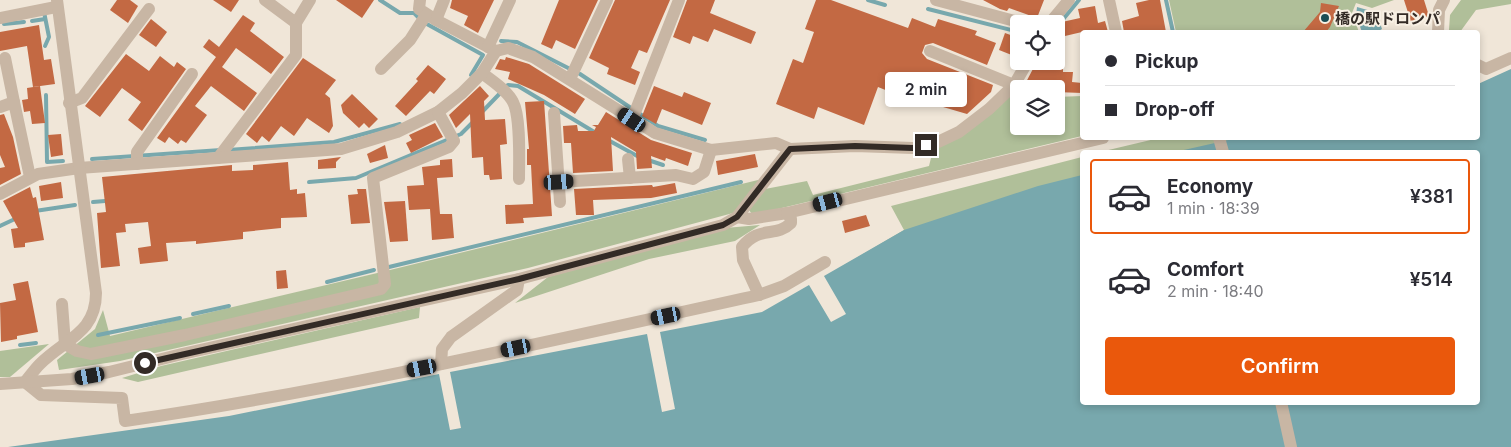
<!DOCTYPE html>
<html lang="en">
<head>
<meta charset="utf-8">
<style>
	body { margin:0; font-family:Inter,"Noto Sans JP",sans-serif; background:#f2f2f3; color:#2b2b33; height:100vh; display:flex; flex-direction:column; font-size:19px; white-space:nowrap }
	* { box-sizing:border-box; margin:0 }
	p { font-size:16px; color:#7c7c81 }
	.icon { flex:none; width:28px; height:28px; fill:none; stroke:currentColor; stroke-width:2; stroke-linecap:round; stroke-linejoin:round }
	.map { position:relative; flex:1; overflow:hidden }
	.details { position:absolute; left:1080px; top:150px; width:400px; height:255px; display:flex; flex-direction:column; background:#fff; border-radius:5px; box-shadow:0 2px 8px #0003 }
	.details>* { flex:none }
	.hud { position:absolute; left:1080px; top:30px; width:400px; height:110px; border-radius:5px; box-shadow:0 2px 8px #0003; display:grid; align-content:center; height:110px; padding:0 25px; background:#fff }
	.tools { position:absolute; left:1010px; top:15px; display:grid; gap:10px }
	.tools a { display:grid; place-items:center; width:55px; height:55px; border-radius:5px; background:#fff; box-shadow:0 2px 8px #0003; font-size:25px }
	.end { position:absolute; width:22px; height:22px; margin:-11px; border:6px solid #332b26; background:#fff; box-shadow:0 0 0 2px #fff }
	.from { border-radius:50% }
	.bubble { position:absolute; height:35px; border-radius:5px; background:#fff; box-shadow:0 2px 8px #0003; font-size:16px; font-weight:600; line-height:35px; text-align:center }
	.car { position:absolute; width:15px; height:30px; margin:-15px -8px; border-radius:6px; box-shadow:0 0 4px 1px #0007; background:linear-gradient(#222 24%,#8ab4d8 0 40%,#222 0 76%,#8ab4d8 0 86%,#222 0) }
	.hud b { display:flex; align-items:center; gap:18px; height:48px; font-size:19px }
	.hud b+b { border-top:1px solid #e1e1e2 }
	.hud i { width:12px; height:12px; background:#2b2b33 }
	ul { padding:9px 0 0; list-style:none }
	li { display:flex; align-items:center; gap:15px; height:75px; margin:0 10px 8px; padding:0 15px; border:2px solid transparent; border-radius:5px }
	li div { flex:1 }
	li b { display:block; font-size:19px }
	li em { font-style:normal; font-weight:600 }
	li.active { border-color:#ea580c }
	li>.icon { width:45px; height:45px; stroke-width:1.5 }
	.button { display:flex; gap:10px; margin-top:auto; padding:10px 25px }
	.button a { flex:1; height:58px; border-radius:5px; background:#ea580c; color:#fff; font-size:20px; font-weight:600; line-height:58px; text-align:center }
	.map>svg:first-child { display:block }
</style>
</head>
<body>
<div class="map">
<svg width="1511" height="447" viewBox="0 0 1511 447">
	<rect width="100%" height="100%" fill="#f0e6d8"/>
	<g fill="#b0bf99">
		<path d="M1169,0h225l-22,8 -16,-5 -4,10 7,19h-183z"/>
		<path d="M1461,0h50v4l-35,6 -16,22h-7l-4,-2 1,-15z"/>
		<path d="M1014,90l5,3v33h37v-29l26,-1v40l-329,79 -5,-6 -220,59 -408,93 -61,9 -2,-10 38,-31 8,-19 7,26 280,-66 368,-90 7,9 42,-8 6,14 116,-29 4,-16z"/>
		<path d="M1159,138h110l-44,14h-125z"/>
		<path d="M1082,157v44l-258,76 80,-47 -13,-24z"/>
		<path d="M760,225l-25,16 -86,18 -134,44 33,-26 177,-49z"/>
		<path d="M420,307l-1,11 -281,64 -16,-4 39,-12z"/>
		<path d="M49,344l-39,33h-10v-26z"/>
	</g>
	<g fill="#78a8ad">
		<path d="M1357,7l14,4 2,7 5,-1 4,12 -5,3h-15l-6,-16z"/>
		<path d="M1511,69v378h-1503l221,-31 210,-42 11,56 11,-2 -11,-56 197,-38 15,78 13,-3 -15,-77 102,-20 47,-27 22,37 15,-8 -22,-38 80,-46 134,-44 44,-11v227h396v-250h-303l62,-14h241v-54z"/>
	</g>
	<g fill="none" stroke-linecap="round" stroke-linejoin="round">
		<g stroke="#78a8ad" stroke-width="4">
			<path d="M380,0l20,13h14l6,6"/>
			<path d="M868,0l17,5"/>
			<path d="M1166,0l7,32"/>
			<path d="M928,9l91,23"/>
			<path d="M44,12l5,25 -4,9"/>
			<path d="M32,21l13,-2"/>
			<path d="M425,23l58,32 -12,20"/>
			<path d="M1060,23l19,-23"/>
			<path d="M4,24l20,-2"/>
			<path d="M501,41l16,1 63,32 78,52 47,14"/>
			<path d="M46,95l1,67 16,-1"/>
			<path d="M482,112l26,-27 10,1 78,47"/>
			<path d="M608,140l31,17"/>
			<path d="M228,150l106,-8 66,-18"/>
			<path d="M92,159l129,-9"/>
			<path d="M648,160l15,5"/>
			<path d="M309,182l47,-4 105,-44 13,-13"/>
			<path d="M93,202l12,-1"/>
			<path d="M35,211l40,-6"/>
			<path d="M0,226l17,-8"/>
			<path d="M389,267l352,-85"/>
			<path d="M327,282l47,-12"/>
			<path d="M193,314l36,-8"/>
			<path d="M98,335l82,-17"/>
			<path d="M20,345l16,-2"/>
		</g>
	</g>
	<g fill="#c36943">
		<path d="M117,0h13l8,6 -10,17 -18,-13z"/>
		<path d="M213,0h26l-8,12z"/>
		<path d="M336,0h38l-12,18z"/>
		<path d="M452,0h42l-16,33 -14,-8 4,-9 -18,-8z"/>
		<path d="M559,0h39l-23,49 -19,-9 -4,9 -11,-5z"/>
		<path d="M615,0h55l-23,53 -8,-3 -8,18 9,4 -5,13 -28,-11 2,-6 -20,-10z"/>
		<path d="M687,0h28l-5,13 46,19 -5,12 -37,-15 -6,13 -15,-6 -3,8 -17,-7z"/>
		<path d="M816,0h15l77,28 4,-10 23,9 3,-8 39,12 -2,4 21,8 -9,22 -54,-22 -8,2 -3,8 5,6 66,26 -2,7 -24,22 -41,-12 -1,4 -47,-19 -14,38 -46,-18 -4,12 -38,-15 17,-45 10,4 11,-31 -9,-3z"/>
		<path d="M983,0h61l-7,18 -28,-10 -2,3 -7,-2z"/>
		<path d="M1149,0h11l6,32h-42l-2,-11 17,-5 -3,-13z"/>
		<path d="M1404,0h20l5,16 -18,6z"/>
		<path d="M1321,3l18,3 -9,21 -4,5h-23l17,-20z"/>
		<path d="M1095,6l3,17 7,-2 3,11h-26l-17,4 -3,-14 18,-4 -2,-9z"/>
		<path d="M243,15l12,8 -5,8 34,26 -13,17 -35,-26 -14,19 35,26 -13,18 -33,-25 -16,20 12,9 -21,28 -5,-3 -3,4 -9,-7 -4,6 -8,-5 59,-81 -13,-10 6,-8 10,8z"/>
		<path d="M151,19l16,13 -11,15 -17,-12z"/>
		<path d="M39,25l5,35 7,-1 4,25 -22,3 -6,-41 -27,5v-19z"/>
		<path d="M1005,33l14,5v20l-20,-8z"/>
		<path d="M126,54l23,17 11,-15 14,11 3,-5 9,7 -44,62 -14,-11 13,-18 -19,-14 -22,29 -15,-11z"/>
		<path d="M506,57l23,7 56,35 -10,15 -31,-19 -36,-16 2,-7 -15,-3 5,-10 5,1z"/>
		<path d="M303,58l33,22 -11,14 5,4 3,28 -4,7 -22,-15 -13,18 -13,-10 -12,16 -7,-6 -5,7 -11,-9z"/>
		<path d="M428,65l18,14 -12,15 -4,-3 -24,25 -11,-10 23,-25 -2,-2z"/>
		<path d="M1035,65l28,3v4h10l-1,10 10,1v10l-26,-1v-3h-23l-9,-3z"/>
		<path d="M40,86l5,37 -13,1 -2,-13 -6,1 -2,-12 6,-1 -1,-11z"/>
		<path d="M480,86l9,10 -5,5 1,19 20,-1 2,25 -7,1 2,34 -12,1 -1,-5h-5l-1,-18 -11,1 -2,-44 -14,14 -7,-13z"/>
		<path d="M654,86l28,11 2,-5 27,11 -9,22 -40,-16 -6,15 -14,-8z"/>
		<path d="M352,94l26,25 -9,9 -5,-5 -5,5 -16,-15 -2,-8z"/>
		<path d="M544,101l8,115 -29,2 1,5 -18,1 -1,-19 28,-1 -2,-39h-4v-16h2l-4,-47z"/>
		<path d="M606,112l45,28 41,13 -4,13 -22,-8 -1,3 -14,-5 1,12 -15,1 -1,-17 -25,-15 2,34 -40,2 -2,-30h-7l-1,-17 14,-1 1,6h16l2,-4 -4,-2h6z"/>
		<path d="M4,114l9,23 8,37 -21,11v-17l5,-1 -5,-12v-40z"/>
		<path d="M435,123l8,14 -32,16 -5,-10 6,-3 -3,-5z"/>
		<path d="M61,134l2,21 -12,2 -3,-22z"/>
		<path d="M385,145l3,13 -18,5 -3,-9z"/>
		<path d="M755,154l3,13 -40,8 -2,-14z"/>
		<path d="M341,157l-5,5v6l-18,1v-9z"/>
		<path d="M452,159l1,18 -16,1 3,36h12l2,24 -22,2 -2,-31 -21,1 -2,-24 17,-1 -2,-18 18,-2v-5z"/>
		<path d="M288,162l2,28 7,-1v5l8,-1 2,24 -26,1v10l-38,4v7l-47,5v-3l-30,2 2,18 -28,3 -2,-16 13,-2 -3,-24 -23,2 1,8 -10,1 4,33 -19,2 -4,-55 9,-1 -4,-35 130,-12v6l21,-1v-5z"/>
		<path d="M61,182l2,16 -22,3 -2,-15z"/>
		<path d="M675,183l2,10 -26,5 -58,2 1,15h-18l-2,-26 78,-4 1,2z"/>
		<path d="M30,187l3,11 3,-1 8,43 -19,3v4l-11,1 -3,-19 7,-1 -15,-27z"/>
		<path d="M357,189h9l4,34 -19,1 -3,-29 10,-1z"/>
		<path d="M405,201l3,40 -18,1 -6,-40z"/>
		<path d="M866,215l4,11 -25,7 -3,-12z"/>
		<path d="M286,270l2,18 -11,1 -1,-18z"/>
		<path d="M28,281l10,51 -21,4v3l-16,3 -1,-39 16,-3 -3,-16z"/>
	</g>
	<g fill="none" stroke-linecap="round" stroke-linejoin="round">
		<g stroke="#c8b6a4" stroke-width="12">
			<path d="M420,0l-1,9 17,11 60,31 12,-3 25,9 122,76 56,17 65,-7 14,6 65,-3 58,2 25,-6 21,-10 30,-23 25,-24 14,-24"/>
			<path d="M936,0l90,24"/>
			<path d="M1109,0l7,32"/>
			<path d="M0,18l56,-11"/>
			<path d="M436,20l8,-20"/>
			<path d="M296,23l14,-23"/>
			<path d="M1049,24l20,-24"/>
			<path d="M1438,32l1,-22 5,-10"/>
			<path d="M488,47l22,-47"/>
			<path d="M930,51l84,34"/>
			<path d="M5,58l9,44"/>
			<path d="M1478,65l8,4 25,-11"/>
			<path d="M381,69l29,-29 16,-25"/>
			<path d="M482,73c10,8 25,17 31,29 8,15 6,58 6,77"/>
			<path d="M570,79l37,-79"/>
			<path d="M69,103l13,-5 67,-89"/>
			<path d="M0,107l14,-5 16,75"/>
			<path d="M554,113l6,89"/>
			<path d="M632,120l47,-120"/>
			<path d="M1219,138l4,14"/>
			<path d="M218,158l78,-103v-32l-31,-23"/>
			<path d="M628,159l2,19"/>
			<path d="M137,164v-12l55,-78"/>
			<path d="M559,182l117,-7 17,4 11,-7 7,-22"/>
			<path d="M0,194l38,-20 41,-6 262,-19 56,-17 41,-20 24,-19 20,-20 14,-22"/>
			<path d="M737,217l12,2 38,-6 316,-75"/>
			<path d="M759,295l-16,-35 -1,-13c17,-22 34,-9 49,-24v-4l-4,-6"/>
			<path d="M62,304l3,40 12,7 14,3 94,-19 196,-46 4,-5 -12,-106 76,-31 5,-6 -16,-29"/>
			<path d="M441,364l1,-15 9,-12 66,-47 2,-11"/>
			<path d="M25,382l16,13 81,3 3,23c214,-31 424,-80 634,-126l25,-9 41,-24"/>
			<path d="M25,382c5,-6 10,-13 15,-18 25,-25 56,-31 56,-71l-39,-293"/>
			<path d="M0,384l72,-5 37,-7 73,-18 337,-75 204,-54 14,-8 53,-68"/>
			<path d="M1281,402l10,45"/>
		</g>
	</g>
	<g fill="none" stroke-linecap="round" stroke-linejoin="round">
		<path stroke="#332b26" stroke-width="6" d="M145,363l374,-84 204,-54 14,-8 53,-68 65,-3 58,2 13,-3"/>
	</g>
	<circle fill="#1c4d54" stroke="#f8f0e4" stroke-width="2" cx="1325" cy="18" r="5"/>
	<g text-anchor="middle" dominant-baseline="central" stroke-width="4" stroke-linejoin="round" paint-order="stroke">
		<g font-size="15" font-weight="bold" fill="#332b26" stroke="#f8f0e4" text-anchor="start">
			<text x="1335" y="18">橋の駅ドロンパ</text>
		</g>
	</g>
</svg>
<div class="tools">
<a><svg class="icon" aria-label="locate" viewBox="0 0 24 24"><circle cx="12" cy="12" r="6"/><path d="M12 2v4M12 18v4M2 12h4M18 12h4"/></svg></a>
<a><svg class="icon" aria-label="layers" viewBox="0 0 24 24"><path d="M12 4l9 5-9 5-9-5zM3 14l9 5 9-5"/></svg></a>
</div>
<i class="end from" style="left:145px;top:363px"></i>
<i class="end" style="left:926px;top:145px"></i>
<div class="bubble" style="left:885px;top:72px;width:82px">2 min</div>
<i class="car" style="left:632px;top:120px;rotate:304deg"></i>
<i class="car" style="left:559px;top:182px;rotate:87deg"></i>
<i class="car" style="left:828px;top:202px;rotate:255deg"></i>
<i class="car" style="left:666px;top:316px;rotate:258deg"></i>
<i class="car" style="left:516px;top:348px;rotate:258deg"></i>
<i class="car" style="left:422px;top:368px;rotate:259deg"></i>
<i class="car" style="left:90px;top:376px;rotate:260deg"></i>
<div class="hud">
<b><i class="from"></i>Pickup</b>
<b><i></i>Drop-off</b>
</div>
<section class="details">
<ul>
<li class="active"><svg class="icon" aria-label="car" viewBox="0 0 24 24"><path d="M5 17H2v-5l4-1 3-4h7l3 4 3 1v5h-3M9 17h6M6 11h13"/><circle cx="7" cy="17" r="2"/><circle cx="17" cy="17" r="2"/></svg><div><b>Economy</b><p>1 min · 18:39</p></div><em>¥381</em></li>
<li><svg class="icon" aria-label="car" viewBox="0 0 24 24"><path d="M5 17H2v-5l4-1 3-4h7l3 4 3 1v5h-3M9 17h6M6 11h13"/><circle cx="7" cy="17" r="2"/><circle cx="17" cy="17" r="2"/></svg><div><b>Comfort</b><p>2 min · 18:40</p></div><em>¥514</em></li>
</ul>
<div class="button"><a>Confirm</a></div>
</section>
</div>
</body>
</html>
